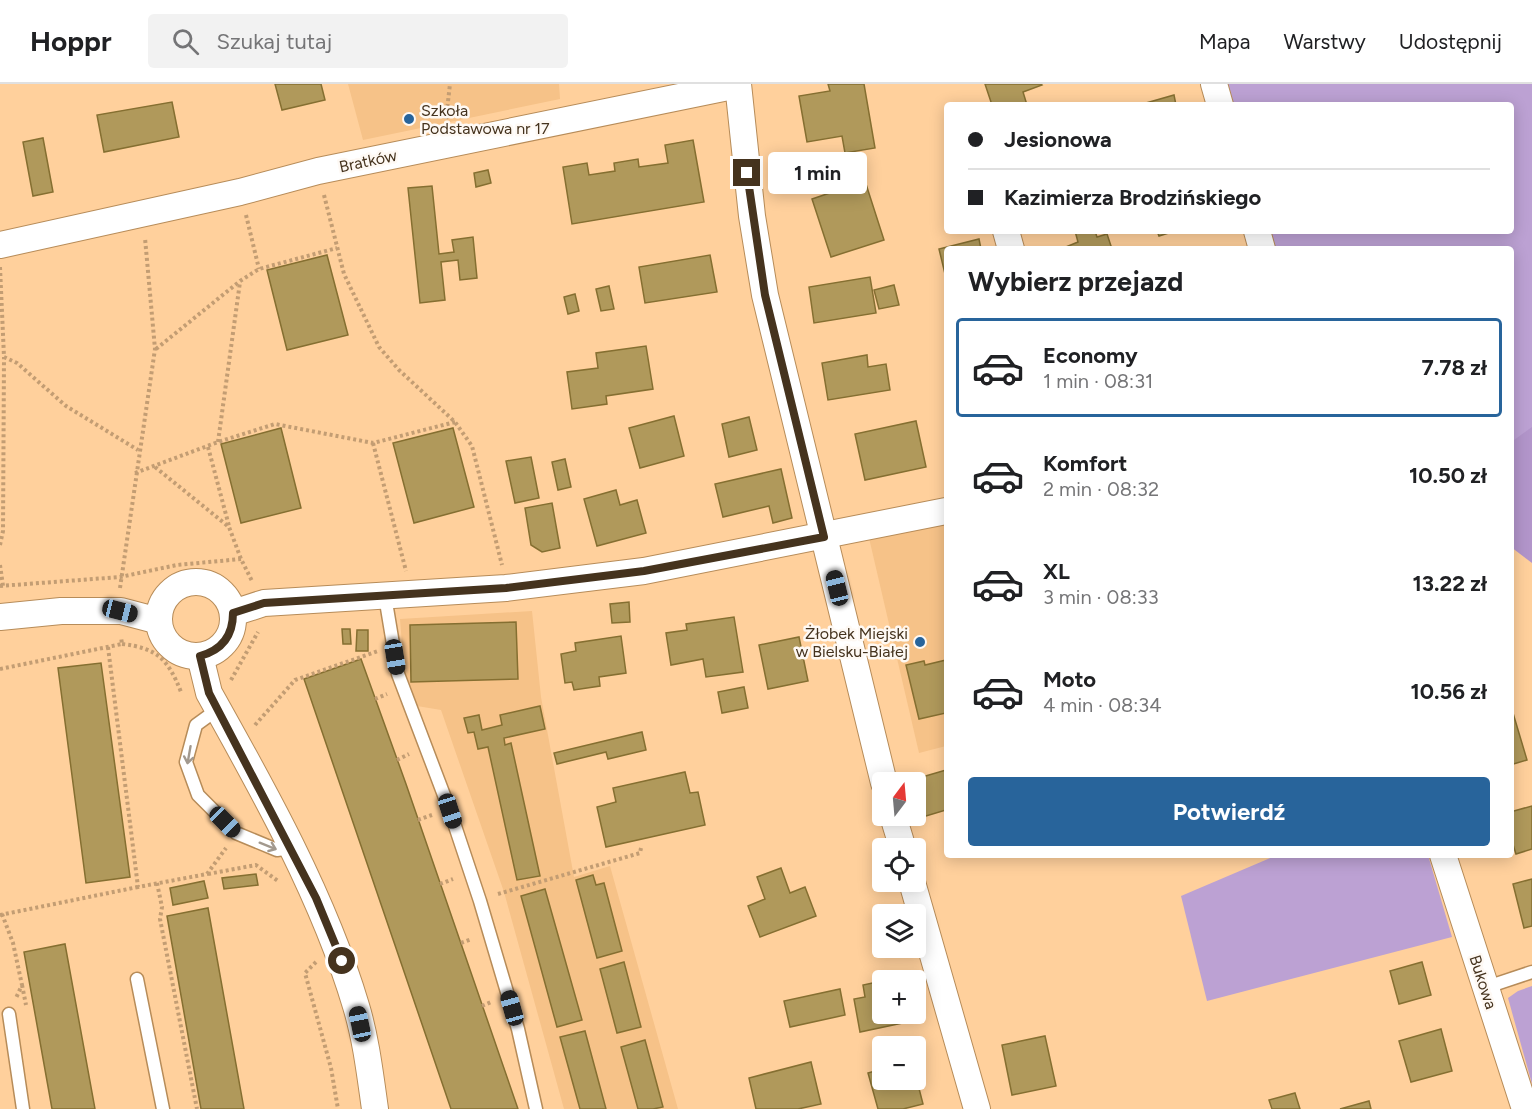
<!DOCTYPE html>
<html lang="pl">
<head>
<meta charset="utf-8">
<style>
	body { margin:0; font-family:Figtree,sans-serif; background:#f2f2f2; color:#202124; height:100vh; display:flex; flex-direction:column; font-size:22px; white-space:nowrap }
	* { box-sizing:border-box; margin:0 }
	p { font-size:20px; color:#757577 }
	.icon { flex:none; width:33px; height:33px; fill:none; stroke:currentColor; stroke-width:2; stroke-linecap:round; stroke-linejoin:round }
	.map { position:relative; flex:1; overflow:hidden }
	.side { position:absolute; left:944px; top:162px; width:570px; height:612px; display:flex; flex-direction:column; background:#fff; border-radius:6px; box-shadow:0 3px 15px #0003 }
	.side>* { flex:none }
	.banner { position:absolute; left:944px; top:18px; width:570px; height:132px; border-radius:6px; box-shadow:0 3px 15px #0003; display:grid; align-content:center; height:132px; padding:0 24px; background:#fff }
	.needle { width:39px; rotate:16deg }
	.controls { position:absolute; left:872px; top:688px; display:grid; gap:12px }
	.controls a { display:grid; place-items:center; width:54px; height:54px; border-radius:6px; background:#fff; box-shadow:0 3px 15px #0003; font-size:30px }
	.end { position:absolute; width:27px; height:27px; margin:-14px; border:8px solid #45331e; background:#fff; box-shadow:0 0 0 3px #fff }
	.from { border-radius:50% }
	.bubble { position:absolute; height:42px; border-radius:6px; background:#fff; box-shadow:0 3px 15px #0003; font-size:20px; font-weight:700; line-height:42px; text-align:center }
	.car { position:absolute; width:18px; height:36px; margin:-18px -9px; border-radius:8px; box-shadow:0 0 4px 2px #0007; background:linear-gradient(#222 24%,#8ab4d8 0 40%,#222 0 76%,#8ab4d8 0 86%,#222 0) }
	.banner b { display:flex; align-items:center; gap:21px; height:57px; font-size:22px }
	.banner b+b { border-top:2px solid #e0e0e0 }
	.banner i { width:15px; height:15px; background:#202124 }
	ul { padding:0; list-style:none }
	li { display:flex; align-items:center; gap:18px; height:99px; margin:0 12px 9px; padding:0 12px; border:3px solid transparent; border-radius:6px }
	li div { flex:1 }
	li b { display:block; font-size:22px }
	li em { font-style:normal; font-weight:700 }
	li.current { border-color:#28649b }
	li>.icon { width:54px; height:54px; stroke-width:1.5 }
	h2 { padding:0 24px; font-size:27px; line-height:72px }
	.button { display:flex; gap:12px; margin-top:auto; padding:12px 24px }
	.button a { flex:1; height:69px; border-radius:6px; background:#28649b; color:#fff; font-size:24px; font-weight:700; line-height:69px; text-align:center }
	header { display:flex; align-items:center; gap:36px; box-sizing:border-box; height:84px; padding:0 30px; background:#fff; border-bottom:2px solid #e0e0e0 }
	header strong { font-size:28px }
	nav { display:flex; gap:33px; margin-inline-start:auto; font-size:21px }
	.search { width:420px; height:54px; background:#f2f2f2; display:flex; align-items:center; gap:15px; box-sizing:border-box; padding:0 21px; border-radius:6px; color:#757577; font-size:22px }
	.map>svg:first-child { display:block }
</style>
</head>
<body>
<header>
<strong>Hoppr</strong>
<div class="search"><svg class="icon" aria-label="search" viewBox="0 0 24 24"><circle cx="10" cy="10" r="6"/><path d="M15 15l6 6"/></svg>Szukaj tutaj</div>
<nav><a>Mapa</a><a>Warstwy</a><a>Udostępnij</a></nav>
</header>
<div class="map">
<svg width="1532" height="1025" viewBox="0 0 1532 1025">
	<rect width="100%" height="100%" fill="#ffd09c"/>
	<g fill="#f6c288">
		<path d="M348,0h211l1,15 -197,41z"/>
		<path d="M946,437v225l-27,7 -50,-215z"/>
		<path d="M532,527l9,86 33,180 36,-11 68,243h-114l-60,-217 -63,-182 -24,-4 -13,-37 -4,-50z"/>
	</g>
	<g fill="#bca1d3">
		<path d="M1218,0h314v358l-21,9 -1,-202h-241l-5,-18h246v-126h-286z"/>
		<path d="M1277,771h151l24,82 -245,64 -26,-105z"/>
		<path d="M1532,902v98l-24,-86 10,-7z"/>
	</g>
	<path fill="#b295ca" d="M1532,343v136l-21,-16 -1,-104z"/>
	<g fill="#b0995b" stroke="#856f31" stroke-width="1.5">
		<path d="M275,0h46l4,16 -43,10z"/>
		<path d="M828,0h36l11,64 -30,5 -3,-17 -35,6 -8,-46 31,-5z"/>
		<path d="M985,0h56l1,1 -19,7 4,13h-35z"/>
		<path d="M1174,11l2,10h-37z"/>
		<path d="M172,18l7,35 -75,15 -7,-37z"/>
		<path d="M43,54l10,54 -20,4 -10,-54z"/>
		<path d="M693,56l11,62 -132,22 -9,-57 24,-4 2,12 26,-4 -1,-8 24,-4 1,8 29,-4 -3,-18z"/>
		<path d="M488,86l3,13 -15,4 -2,-14z"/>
		<path d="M865,97l19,59 -53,17 -19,-58z"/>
		<path d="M432,102l7,68 15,-2 -2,-12 21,-3 4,41 -17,2 -2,-20 -17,2 4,38 -25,3 -12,-115z"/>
		<path d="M1075,147h20l2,6 10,-3 5,15h-51l17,-7z"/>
		<path d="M1157,147h18l-16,5z"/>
		<path d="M979,155l2,10h-35v29l-7,-29z"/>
		<path d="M327,171l21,80 -61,15 -20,-80z"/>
		<path d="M710,171l7,37 -72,11 -6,-36z"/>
		<path d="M870,193l6,36 -62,10 -5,-36z"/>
		<path d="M894,201l5,20 -20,4 -5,-19z"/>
		<path d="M609,202l5,23 -13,2 -5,-22z"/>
		<path d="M575,210l4,17 -11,3 -4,-17z"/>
		<path d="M646,262l7,43 -47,7 1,8 -35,5 -5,-37 31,-4 -2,-15z"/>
		<path d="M867,271l1,12 18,-3 4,26 -62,10 -6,-37z"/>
		<path d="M674,332l10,40 -44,12 -11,-40z"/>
		<path d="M749,333l8,33 -28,7 -7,-33z"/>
		<path d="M916,337l10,46 -61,13 -10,-46z"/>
		<path d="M281,344l20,80 -60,15 -20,-79z"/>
		<path d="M453,344l21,79 -60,16 -21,-80z"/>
		<path d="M531,373l8,41 -24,5 -9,-42z"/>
		<path d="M565,375l6,28 -13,3 -6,-28z"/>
		<path d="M781,385l11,49 -19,5 -4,-17 -46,11 -8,-33z"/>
		<path d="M616,406l4,15 17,-5 9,33 -49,13 -13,-47z"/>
		<path d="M552,419l8,45 -18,4 -11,-7 -6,-37z"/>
		<path d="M629,518l1,20 -18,1 -2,-19z"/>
		<path d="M734,533l9,55 -37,5 -3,-18 -32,6 -5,-32 21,-3 -1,-6z"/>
		<path d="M516,538l2,57 -107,3 -1,-57z"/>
		<path d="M342,545h8l1,15h-8z"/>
		<path d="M357,546h11v21h-12z"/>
		<path d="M621,552l5,37 -27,4 1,9 -26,4 -2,-8 -7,1 -4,-29 15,-3 -1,-8z"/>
		<path d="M799,553l9,44 -40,8 -9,-44z"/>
		<path d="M361,575l45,125 112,325h-67l-147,-430z"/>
		<path d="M946,576v53l-27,6 -13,-54 18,-4 1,4z"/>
		<path d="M101,579l29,214 -44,6 -28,-215z"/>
		<path d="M744,603l4,21 -26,5 -4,-21z"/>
		<path d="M1510,619l17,57 -17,5z"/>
		<path d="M540,622l5,23 -41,9 1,7 6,-2 29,133 -23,4 -29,-133 -10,2 -4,-17 -6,1 -4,-15 15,-3 3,15 20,-5 -2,-10z"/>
		<path d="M642,648l4,18 -38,9 -2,-7 -49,12 -3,-11z"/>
		<path d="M946,686v40l-30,9 -1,-36 -10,-1z"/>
		<path d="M685,688l5,21 8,-1 7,33 -99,22 -9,-40 19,-5 -3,-14z"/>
		<path d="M1532,722v43l-16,5 -6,-19v-23z"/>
		<path d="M781,784l9,25 15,-6 11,29 -56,21 -12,-31 17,-7 -8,-22z"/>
		<path d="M256,790l2,11 -34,4 -2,-11z"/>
		<path d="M593,791l3,10 8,-2 18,68 -25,7 -21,-78z"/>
		<path d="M1532,795v47l-8,2 -11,-44z"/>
		<path d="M204,797l4,17 -35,7 -3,-17z"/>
		<path d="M545,805l37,131 -25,7 -36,-131z"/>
		<path d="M208,824l36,201h-43l-34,-193z"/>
		<path d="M65,860l30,165h-43l-28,-157z"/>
		<path d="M624,878l17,65 -24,6 -17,-64z"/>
		<path d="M1422,878l9,33 -32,9 -9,-33z"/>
		<path d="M882,897v33h19l2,9 -43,9 -6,-33 11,-2 -2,-12z"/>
		<path d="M840,905l5,26 -55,12 -6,-26z"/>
		<path d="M1441,945l11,42 -41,11 -12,-41z"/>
		<path d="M585,947l21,78h-26l-20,-72z"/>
		<path d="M1045,952l11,50 -44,9 -10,-50z"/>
		<path d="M645,956l18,67 -10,2h-15l-17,-62z"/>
		<path d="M811,978l10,42 -23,5h-42l-7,-31z"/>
		<path d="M882,985v11h33v-7l8,31 -20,5h-25l-10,-36z"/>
		<path d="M1295,1009l5,16h-28l-3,-9z"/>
		<path d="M1369,1017l2,8h-31z"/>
	</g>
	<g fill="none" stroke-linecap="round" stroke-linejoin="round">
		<defs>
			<g id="service">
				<path d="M385,512l13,78 52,137 30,90 38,128 18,80"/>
				<path d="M218,625l-22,16 -10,37 12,33 38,38 41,17 14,-2"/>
				<path d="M137,895l26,130"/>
				<path d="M1484,904l48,-16"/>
				<path d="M9,930l14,95"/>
			</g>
			<g id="minor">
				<path d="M738,0l14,132 13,79 119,488"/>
				<path d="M1214,0l6,21"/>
				<path d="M1006,147l5,18"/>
				<path d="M1257,147l5,18"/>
				<path d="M0,161l240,-53 78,-21 420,-86"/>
				<circle cx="196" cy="535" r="37"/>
				<path d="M233,529l31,-10 242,-15 138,-17 302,-60"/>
				<path d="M0,533l61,-6h60l38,10"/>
				<path d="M200,572l9,37c55,98 115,205 147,313 10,33 14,68 19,103"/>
				<path d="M893,732l10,33"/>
				<path d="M1443,771l82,254"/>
				<path d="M912,798l65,227"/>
			</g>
		</defs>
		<use href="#service" stroke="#b78c59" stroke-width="15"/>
		<use href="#minor" stroke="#b78c59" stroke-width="28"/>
		<g stroke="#c39d73" stroke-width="4" stroke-dasharray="3 3" stroke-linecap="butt">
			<path d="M446,35l4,-35"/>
			<path d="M324,111l20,79 35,73 20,23 56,52 17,24 30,119"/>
			<path d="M246,131l13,54"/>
			<path d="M0,183l4,90 13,6 49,43 72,44"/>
			<path d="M156,265l84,-68 19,-12 78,-21"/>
			<path d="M218,358l22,-160"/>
			<path d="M373,359l33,128"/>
			<path d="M208,363l21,79"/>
			<path d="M155,383l74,60 12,32 11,22"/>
			<path d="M135,389l83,-31 57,-18 98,19 82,-21"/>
			<path d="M0,461l3,-14 1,-174"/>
			<path d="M0,481l3,21"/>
			<path d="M0,502l120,-9 57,-12 64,-6"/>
			<path d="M120,504l35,-239 -10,-111"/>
			<path d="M122,560c35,4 46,15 59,48"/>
			<path d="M108,563l30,240 69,-13 19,-26"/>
			<path d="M0,585l122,-25 -1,-7"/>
			<path d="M231,596l27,-48"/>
			<path d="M375,615l12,-5"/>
			<path d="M255,641l40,-45 83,-29"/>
			<path d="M397,676l12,-6"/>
			<path d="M418,736l14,-5"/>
			<path d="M208,790l48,-9 22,16"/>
			<path d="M157,799l5,24 -2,12 37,190"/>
			<path d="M440,800l13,-5"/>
			<path d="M498,810l142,-41 1,-5"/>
			<path d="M2,830l11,29 9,42 -6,13"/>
			<path d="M0,831l138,-28"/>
			<path d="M461,859l11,-4"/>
			<path d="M316,878l-11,11 26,95 7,41"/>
			<path d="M22,901l4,20"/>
			<path d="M482,922l9,-4"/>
		</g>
		<use href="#service" stroke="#fff" stroke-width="12"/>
		<use href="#minor" stroke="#fff" stroke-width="26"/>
	</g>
	<defs><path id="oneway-shaft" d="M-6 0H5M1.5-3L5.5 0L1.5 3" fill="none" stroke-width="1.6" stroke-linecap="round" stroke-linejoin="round" transform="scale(1.5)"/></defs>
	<g stroke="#a2998e">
		<use href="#oneway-shaft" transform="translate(189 671) rotate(100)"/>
		<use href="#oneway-shaft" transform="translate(268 762) rotate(22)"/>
	</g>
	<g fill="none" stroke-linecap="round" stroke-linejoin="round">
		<path stroke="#45331e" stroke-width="8" d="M342,877l-26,-63 -107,-205 -9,-37c22,-6 33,-20 33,-43l31,-10 242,-15 138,-17 180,-34 -59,-242 -18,-122"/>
	</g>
	<g fill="#28649b" stroke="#fef9f4" stroke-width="2">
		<circle cx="409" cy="35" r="6"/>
		<circle cx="920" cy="558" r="6"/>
	</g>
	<g text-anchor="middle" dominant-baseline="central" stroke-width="5" stroke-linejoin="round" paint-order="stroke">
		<g font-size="16" fill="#45331e" stroke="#fef9f4" text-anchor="start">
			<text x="421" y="26">Szkoła<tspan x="421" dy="18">Podstawowa nr 17</tspan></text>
			<text x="908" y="549" text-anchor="end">Żłobek Miejski<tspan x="908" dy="18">w Bielsku-Białej</tspan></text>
		</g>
		<g font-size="16" fill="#45331e" stroke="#fef9f4">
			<text transform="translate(368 77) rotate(-12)">Bratków</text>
			<text transform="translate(1483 898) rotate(72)">Bukowa</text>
		</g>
	</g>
</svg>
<div class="controls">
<a><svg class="needle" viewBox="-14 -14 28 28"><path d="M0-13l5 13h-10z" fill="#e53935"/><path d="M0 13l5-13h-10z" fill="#757577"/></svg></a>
<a><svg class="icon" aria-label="locate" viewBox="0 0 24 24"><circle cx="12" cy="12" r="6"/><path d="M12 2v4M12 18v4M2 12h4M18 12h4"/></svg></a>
<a><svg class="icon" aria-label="layers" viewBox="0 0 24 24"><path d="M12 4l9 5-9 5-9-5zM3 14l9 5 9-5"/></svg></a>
<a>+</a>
<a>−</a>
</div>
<i class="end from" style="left:342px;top:877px"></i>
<i class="end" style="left:747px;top:89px"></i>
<div class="bubble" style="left:768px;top:68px;width:99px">1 min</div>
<i class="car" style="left:837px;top:504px;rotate:346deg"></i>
<i class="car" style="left:120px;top:527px;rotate:104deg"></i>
<i class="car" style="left:395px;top:573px;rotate:171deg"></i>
<i class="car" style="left:450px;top:727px;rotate:162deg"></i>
<i class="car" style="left:225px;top:738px;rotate:135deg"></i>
<i class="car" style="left:512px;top:924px;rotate:344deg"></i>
<i class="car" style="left:360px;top:940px;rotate:348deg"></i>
<div class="banner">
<b><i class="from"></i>Jesionowa</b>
<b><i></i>Kazimierza Brodzińskiego</b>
</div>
<section class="side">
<h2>Wybierz przejazd</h2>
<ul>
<li class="current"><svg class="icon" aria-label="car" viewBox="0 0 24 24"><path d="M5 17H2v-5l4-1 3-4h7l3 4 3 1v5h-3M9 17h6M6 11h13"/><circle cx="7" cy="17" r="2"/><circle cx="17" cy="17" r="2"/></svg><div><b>Economy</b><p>1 min · 08:31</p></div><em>7.78 zł</em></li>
<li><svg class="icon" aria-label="car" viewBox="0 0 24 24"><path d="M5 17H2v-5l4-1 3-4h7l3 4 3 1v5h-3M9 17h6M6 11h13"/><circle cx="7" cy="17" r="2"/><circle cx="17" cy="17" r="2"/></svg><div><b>Komfort</b><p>2 min · 08:32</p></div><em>10.50 zł</em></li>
<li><svg class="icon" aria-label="car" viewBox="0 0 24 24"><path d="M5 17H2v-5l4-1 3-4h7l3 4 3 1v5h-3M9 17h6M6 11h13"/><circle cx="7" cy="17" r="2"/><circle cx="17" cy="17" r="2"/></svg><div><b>XL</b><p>3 min · 08:33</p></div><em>13.22 zł</em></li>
<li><svg class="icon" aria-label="car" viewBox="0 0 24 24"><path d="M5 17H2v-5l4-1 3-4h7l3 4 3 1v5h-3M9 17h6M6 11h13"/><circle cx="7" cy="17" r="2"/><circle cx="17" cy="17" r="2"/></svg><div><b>Moto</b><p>4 min · 08:34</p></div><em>10.56 zł</em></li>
</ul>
<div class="button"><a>Potwierdź</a></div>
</section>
</div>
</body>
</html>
